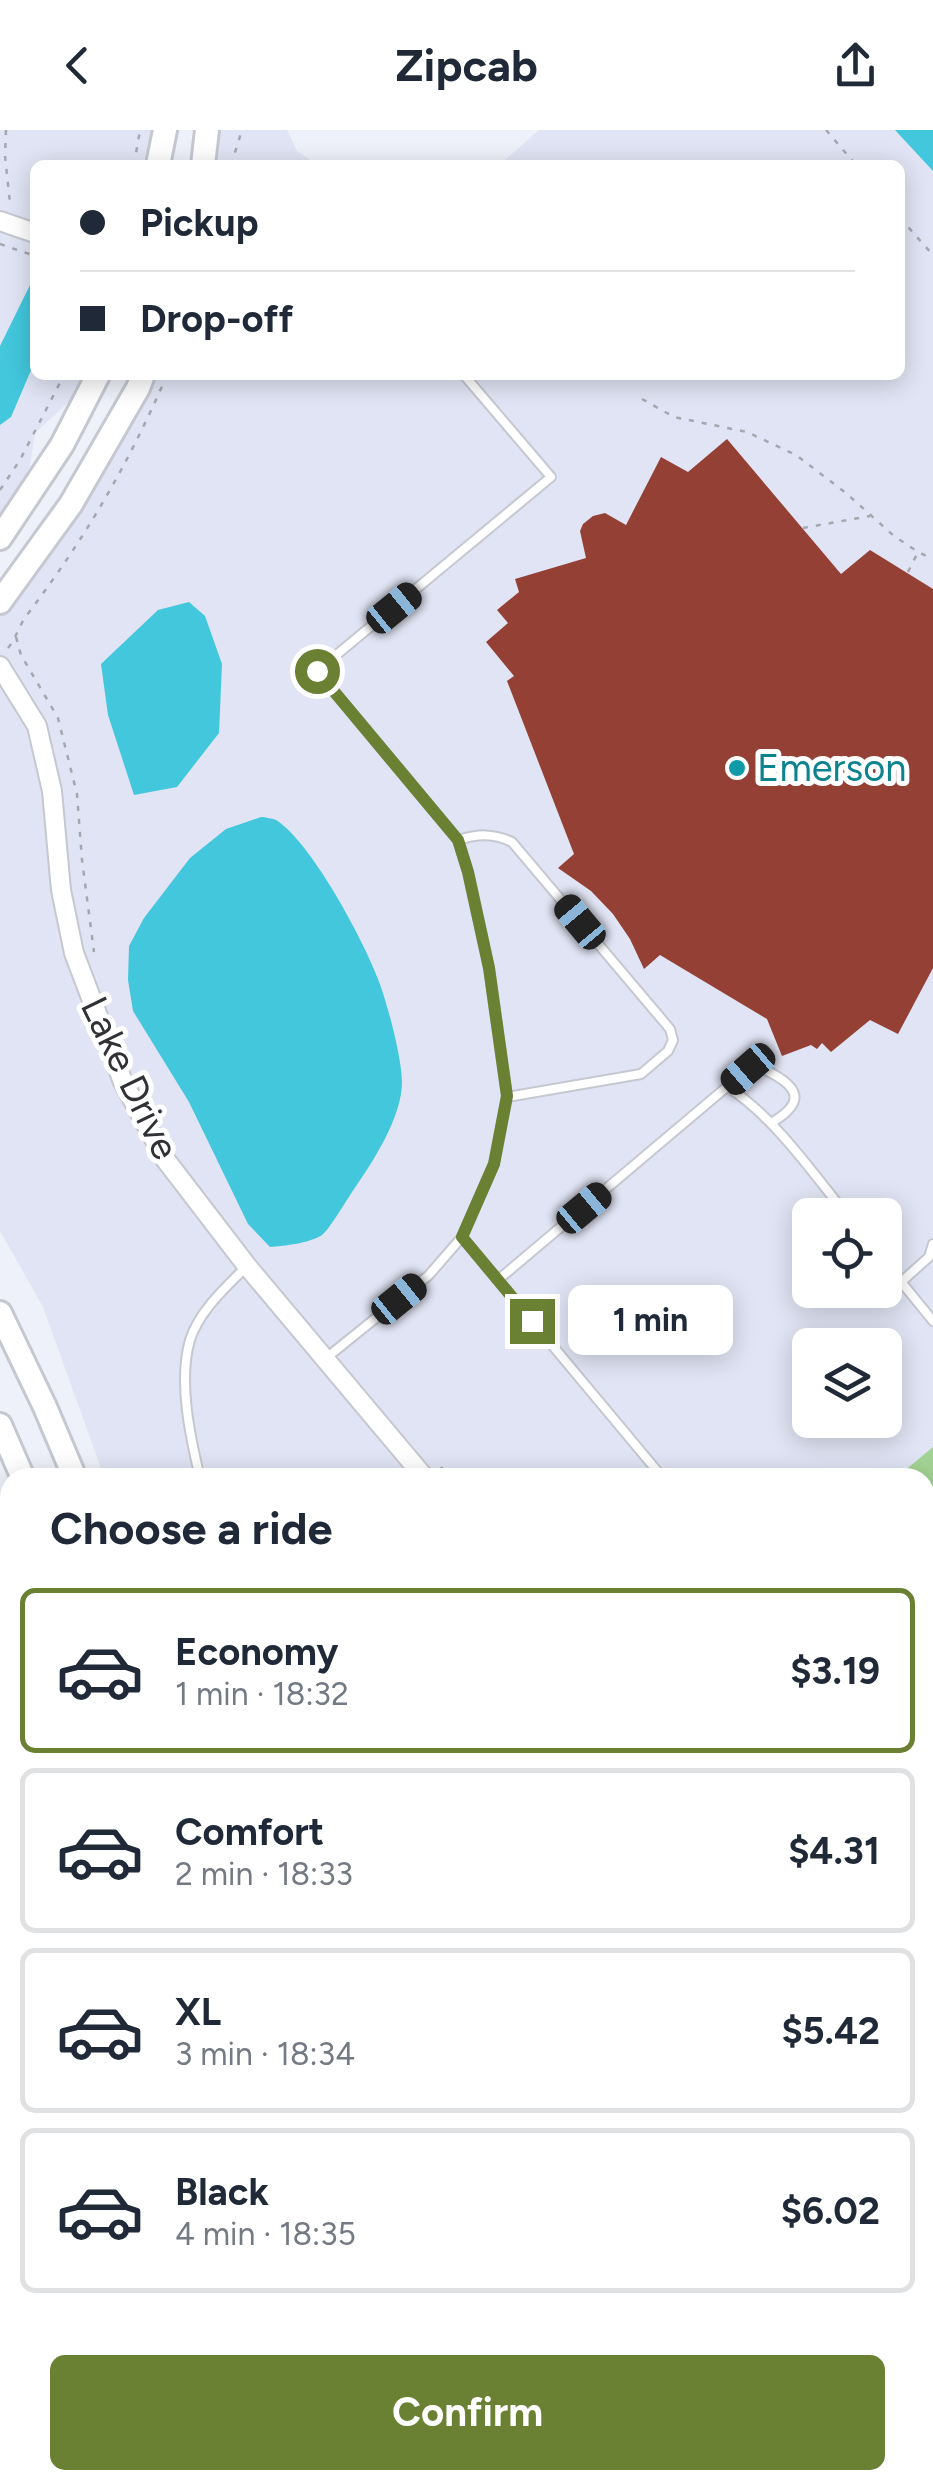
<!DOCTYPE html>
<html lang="en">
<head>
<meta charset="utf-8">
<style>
	body { margin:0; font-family:Figtree,sans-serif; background:#f2f2f3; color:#1f2937; height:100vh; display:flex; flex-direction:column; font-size:38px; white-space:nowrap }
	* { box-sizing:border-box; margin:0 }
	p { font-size:32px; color:#747a83 }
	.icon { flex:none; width:55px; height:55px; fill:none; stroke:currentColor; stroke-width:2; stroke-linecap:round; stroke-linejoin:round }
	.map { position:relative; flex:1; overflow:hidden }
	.side { position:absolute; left:0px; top:1338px; width:935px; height:1022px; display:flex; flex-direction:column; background:#fff; border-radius:30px 30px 0 0; box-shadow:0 5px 25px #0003 }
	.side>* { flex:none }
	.banner { position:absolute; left:30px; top:30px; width:875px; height:220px; border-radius:15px; box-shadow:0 5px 25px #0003; display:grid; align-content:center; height:220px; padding:0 50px; background:#fff }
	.tools { position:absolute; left:792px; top:1068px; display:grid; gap:20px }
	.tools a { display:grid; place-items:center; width:110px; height:110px; border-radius:15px; background:#fff; box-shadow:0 5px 25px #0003; font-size:50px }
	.end { position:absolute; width:45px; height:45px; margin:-22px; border:12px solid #6a8032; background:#fff; box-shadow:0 0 0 5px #fff }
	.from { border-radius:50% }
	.bubble { position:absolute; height:70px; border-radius:15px; background:#fff; box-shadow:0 5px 25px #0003; font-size:32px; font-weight:700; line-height:70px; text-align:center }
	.car { position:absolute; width:30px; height:60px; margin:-30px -15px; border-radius:12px; box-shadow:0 0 8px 2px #0007; background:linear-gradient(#222 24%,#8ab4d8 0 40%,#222 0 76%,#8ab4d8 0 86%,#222 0) }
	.banner b { display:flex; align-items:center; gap:35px; height:95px; font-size:38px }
	.banner b+b { border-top:2px solid #e0e1e3 }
	.banner i { width:25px; height:25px; background:#1f2937 }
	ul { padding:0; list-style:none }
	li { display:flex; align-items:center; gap:30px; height:165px; margin:0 20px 15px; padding:0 30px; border:5px solid #e0e1e3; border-radius:15px }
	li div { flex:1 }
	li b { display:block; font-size:38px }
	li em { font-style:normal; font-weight:700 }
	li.current { border-color:#6a8032 }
	li>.icon { width:90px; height:90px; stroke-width:1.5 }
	h2 { padding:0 50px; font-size:45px; line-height:120px }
	.cta { display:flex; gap:20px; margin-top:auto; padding:20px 50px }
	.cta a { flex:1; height:115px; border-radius:15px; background:#6a8032; color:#fff; font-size:40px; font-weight:700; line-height:115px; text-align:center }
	header { display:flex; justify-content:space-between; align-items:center; height:130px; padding:0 50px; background:#fff; font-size:45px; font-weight:700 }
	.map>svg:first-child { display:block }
</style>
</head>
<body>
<header><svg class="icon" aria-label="back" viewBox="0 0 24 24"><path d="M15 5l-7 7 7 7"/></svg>Zipcab<svg class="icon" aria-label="share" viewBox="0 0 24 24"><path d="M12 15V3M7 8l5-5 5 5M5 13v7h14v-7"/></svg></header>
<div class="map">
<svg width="933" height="2359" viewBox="0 0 933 2359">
	<rect width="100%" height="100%" fill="#eff1fa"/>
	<g fill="#e1e4f4" fill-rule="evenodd">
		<path d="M0,0h165l-7,35h-123v210h63l-63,58 -11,71 -24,31z"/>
		<path d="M205,0h82l10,21 21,14h-119z"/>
		<path d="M539,0h363l31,37v1282l-35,29 -794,-1 -61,-170 -43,-76v-629l141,-227h759v-210h-401zM810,1085h75v75h-75zM810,1215h75v75h-75z"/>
		<path d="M0,1681l10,9v660h232l1,9h-243z"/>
		<path d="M925,1764l8,1v594h-555l-1,-9h548z"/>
	</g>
	<path fill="#a3d394" d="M933,1317v448l-8,-1v-416h-29z"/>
	<g fill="#42c7dc">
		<path d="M895,0h38v41z"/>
		<path d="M32,151l3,1v79l-24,56 -11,8v-79z"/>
		<path d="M189,472l16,14 17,48 -3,69 -42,54 -43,8 -26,-80 -7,-51 57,-54z"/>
		<path d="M261,687c4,0 12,2 15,3 35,22 87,119 102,159 9,23 24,79 24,103 0,36 -30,81 -50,110 -6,9 -23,38 -30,43 -12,8 -38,11 -52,12l-22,-23 -59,-122 -56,-91 -5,-31 1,-34 15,-28 46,-60 36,-29z"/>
	</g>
	<path fill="#944034" d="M727,309l114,135 29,-24 63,39v379l-35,66 -28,-14 -39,32 -9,-9 -5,6 -6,-4 -29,11 -15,-37 -107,-64 -16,14 -14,-30 -17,-25 -22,-23 -33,-23 16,-14 -67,-173 7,-5 -28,-34 22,-19 -11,-13 22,-18 -4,-13 71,-21 -6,-27 3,-7 10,-8 12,-3 21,12 35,-68 27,15z"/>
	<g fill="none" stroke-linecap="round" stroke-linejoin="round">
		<defs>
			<g id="service">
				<path d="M458,710c20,-6 35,-7 54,2l158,187 3,11 -5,11 -27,23 -134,23"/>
				<path d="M728,957c48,32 82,83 119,128"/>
				<path d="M462,1107l201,241"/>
				<path d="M885,1132l48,59"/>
				<path d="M498,1150l250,-211c11,-3 15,-1 25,5 31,17 27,32 -2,49"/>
				<path d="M901,1152l28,-25 4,-13"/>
				<path d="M325,1229l104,-84 33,-38 32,-73 13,-67 -18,-129 -21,-96 -10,-32 -141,-169 234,-194 -87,-102"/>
				<path d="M200,1348c-10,-42 -22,-97 -10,-138 9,-29 36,-53 57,-74"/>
				<path d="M0,1711l10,-2"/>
				<path d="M0,1872l10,-9"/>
				<path d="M925,1971l8,-11"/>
				<path d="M925,2116l8,6"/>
				<path d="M429,2359l4,-9"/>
			</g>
			<g id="tertiary">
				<path d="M0,91l35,12"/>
				<path d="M0,536l37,60 15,65 9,99 13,63 49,129 42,77 82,107 178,212"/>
				<path d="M925,1764l8,1"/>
			</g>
			<g id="primary">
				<path d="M158,35l7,-35"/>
				<path d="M203,35l4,-35"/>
				<path d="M0,408l62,-93 36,-70"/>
				<path d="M0,472l71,-98 67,-116 5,-13"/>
				<path d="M0,1183l45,94 30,71"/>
				<path d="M0,1295l23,53"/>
				<path d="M241,2350l2,9"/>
				<path d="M292,2350l1,9"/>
			</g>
		</defs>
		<use href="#service" stroke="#c6c8d1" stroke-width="12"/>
		<use href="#tertiary" stroke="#c6c8d1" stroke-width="22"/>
		<use href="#primary" stroke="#c6c8d1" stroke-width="28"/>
		<g stroke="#a5a7ae" stroke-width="2.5" stroke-dasharray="5 8" stroke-linecap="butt">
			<path d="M6,0l-1,26 5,47"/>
			<path d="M826,0l30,35"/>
			<path d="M134,35l6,-35"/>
			<path d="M231,35l11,-35"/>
			<path d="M900,88l33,37"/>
			<path d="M0,114l35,12"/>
			<path d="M642,269l32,18 73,15 49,23 50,38 48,43 24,16 15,7"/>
			<path d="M0,360l20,-30 44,-85"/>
			<path d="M803,398l67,-12"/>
			<path d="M908,442l9,-18"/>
			<path d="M16,507l5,18 37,63 19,76 5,66 12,92"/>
			<path d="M8,518c9,-11 11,-23 19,-33 59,-78 101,-150 140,-240"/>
			<path d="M441,1337l8,11"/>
			<path d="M0,1381l10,27"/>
			<path d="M210,2350l2,9"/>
		</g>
		<use href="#service" stroke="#fff" stroke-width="8"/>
		<use href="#tertiary" stroke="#fff" stroke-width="18"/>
		<use href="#primary" stroke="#fff" stroke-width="22"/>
		<g stroke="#525357" stroke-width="5" stroke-dasharray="5 10" stroke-linecap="butt">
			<path d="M0,1623l10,7"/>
			<path d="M925,2320l8,6"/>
		</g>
	</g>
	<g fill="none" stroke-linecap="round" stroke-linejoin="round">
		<path stroke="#6a8032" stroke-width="12" d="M317,541l141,169 10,32 21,96 18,128 -13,68 -32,73 70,84"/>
	</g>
	<circle fill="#0f9aa8" stroke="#fff" stroke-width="4" cx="737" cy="638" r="10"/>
	<g text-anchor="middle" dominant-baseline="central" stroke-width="10" stroke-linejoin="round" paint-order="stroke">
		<g font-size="38" fill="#0d838f" stroke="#fff" text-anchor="start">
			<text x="757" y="638">Emerson</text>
		</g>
		<g font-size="38" fill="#303134" stroke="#fff">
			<text transform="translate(130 948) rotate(64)">Lake Drive</text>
		</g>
	</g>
</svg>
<div class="tools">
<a><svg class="icon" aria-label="locate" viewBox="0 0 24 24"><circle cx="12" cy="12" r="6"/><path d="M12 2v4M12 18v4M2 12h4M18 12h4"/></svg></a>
<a><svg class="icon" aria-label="layers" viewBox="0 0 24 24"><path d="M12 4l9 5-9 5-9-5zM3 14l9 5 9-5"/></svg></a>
</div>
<i class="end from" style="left:317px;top:541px"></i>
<i class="end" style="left:532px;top:1191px"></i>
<div class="bubble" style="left:568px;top:1155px;width:165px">1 min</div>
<i class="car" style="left:394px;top:478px;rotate:51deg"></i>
<i class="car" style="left:580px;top:792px;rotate:320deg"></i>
<i class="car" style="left:748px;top:939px;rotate:229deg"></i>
<i class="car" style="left:584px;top:1078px;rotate:50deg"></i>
<i class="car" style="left:399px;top:1169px;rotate:51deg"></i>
<div class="banner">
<b><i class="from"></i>Pickup</b>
<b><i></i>Drop-off</b>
</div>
<section class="side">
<h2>Choose a ride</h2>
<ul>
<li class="current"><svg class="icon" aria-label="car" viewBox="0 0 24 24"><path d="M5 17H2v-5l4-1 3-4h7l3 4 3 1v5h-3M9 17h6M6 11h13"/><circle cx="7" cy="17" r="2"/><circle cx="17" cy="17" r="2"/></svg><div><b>Economy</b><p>1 min · 18:32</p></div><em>$3.19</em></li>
<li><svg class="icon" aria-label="car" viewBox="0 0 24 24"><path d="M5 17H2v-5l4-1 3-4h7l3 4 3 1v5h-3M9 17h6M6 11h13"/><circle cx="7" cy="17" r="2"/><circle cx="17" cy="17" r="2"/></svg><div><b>Comfort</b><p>2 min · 18:33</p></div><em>$4.31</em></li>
<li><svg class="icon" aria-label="car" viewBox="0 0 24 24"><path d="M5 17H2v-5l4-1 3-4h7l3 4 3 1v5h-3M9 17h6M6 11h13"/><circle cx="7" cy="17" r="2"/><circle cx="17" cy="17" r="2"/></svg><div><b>XL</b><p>3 min · 18:34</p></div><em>$5.42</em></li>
<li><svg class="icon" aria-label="car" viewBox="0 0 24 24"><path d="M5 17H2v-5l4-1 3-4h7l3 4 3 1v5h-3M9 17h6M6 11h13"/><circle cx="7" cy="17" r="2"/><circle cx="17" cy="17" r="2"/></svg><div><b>Black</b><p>4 min · 18:35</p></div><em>$6.02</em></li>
</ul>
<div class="cta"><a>Confirm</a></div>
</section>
</div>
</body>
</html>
